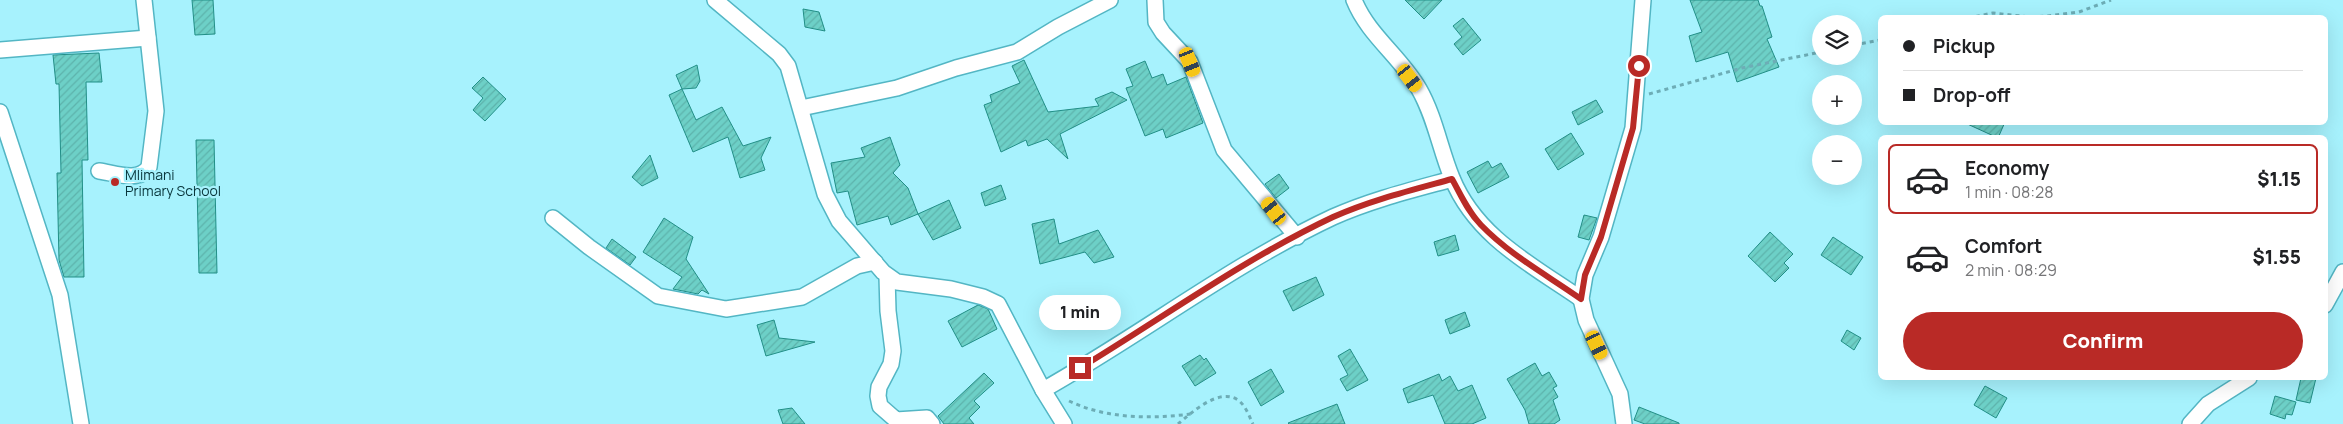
<!DOCTYPE html>
<html lang="en">
<head>
<meta charset="utf-8">
<style>
	body { margin:0; font-family:Manrope,sans-serif; background:#f2f2f2; color:#202124; height:100vh; display:flex; flex-direction:column; font-size:19px; white-space:nowrap }
	* { box-sizing:border-box; margin:0 }
	p { font-size:16px; color:#757577 }
	.icon { flex:none; width:28px; height:28px; fill:none; stroke:currentColor; stroke-width:2; stroke-linecap:round; stroke-linejoin:round }
	.map { position:relative; flex:1; overflow:hidden }
	.panel { position:absolute; left:1878px; top:135px; width:450px; height:245px; display:flex; flex-direction:column; background:#fff; border-radius:8px; box-shadow:0 5px 20px #0002 }
	.panel>* { flex:none }
	.top-card { position:absolute; left:1878px; top:15px; width:450px; height:110px; border-radius:8px; box-shadow:0 5px 20px #0002; display:grid; align-content:center; height:110px; padding:0 25px; background:#fff }
	.fabs { position:absolute; left:1812px; top:15px; display:grid; gap:10px }
	.fabs a { display:grid; place-items:center; width:50px; height:50px; border-radius:50%; background:#fff; box-shadow:0 5px 20px #0002; font-size:25px }
	.end { position:absolute; width:22px; height:22px; margin:-11px; border:6px solid #b92a26; background:#fff; box-shadow:0 0 0 2px #fff }
	.from { border-radius:50% }
	.bubble { position:absolute; height:35px; border-radius:18px; background:#fff; box-shadow:0 5px 20px #0002; font-size:16px; font-weight:800; line-height:35px; text-align:center }
	.car { position:absolute; width:15px; height:30px; margin:-15px -8px; border-radius:6px; box-shadow:0 0 4px 1px #0007; background:linear-gradient(#f5c518 24%,#345 0 40%,#f5c518 0 76%,#345 0 86%,#f5c518 0) }
	.top-card b { display:flex; align-items:center; gap:18px; height:48px; font-size:19px }
	.top-card b+b { border-top:1px solid #e0e0e0 }
	.top-card i { width:12px; height:12px; background:#202124 }
	ul { padding:9px 0 0; list-style:none }
	li { display:flex; align-items:center; gap:15px; height:70px; margin:0 10px 8px; padding:0 15px; border:2px solid transparent; border-radius:8px }
	li div { flex:1 }
	li b { display:block; font-size:19px }
	li em { font-style:normal; font-weight:800 }
	li.on { border-color:#b92a26 }
	li>.icon { width:45px; height:45px; stroke-width:1.5 }
	.cta { display:flex; gap:10px; margin-top:auto; padding:10px 25px }
	.cta a { flex:1; height:58px; border-radius:30px; background:#b92a26; color:#fff; font-size:20px; font-weight:800; line-height:58px; text-align:center }
	.map>svg:first-child { display:block }
</style>
</head>
<body>
<div class="map">
<svg width="2343" height="424" viewBox="0 0 2343 424">
	<defs>
		<pattern id="building-hatch" width="6" height="6" patternUnits="userSpaceOnUse" patternTransform="scale(1.25)"><rect width="6" height="6" fill="#6dd0c7"/><path d="M-1 1l2-2M0 6l6-6M5 7l2-2" fill="none" stroke="#5db3ac"/></pattern>
	</defs>
	<rect width="100%" height="100%" fill="#a7f2fd"/>
	<g fill="url(#building-hatch)" stroke="#228f87">
		<path d="M192,0h21l2,34 -20,1z"/>
		<path d="M1405,0h37l-18,19z"/>
		<path d="M1690,0h68l2,6h2l10,31 -5,2 12,28 -42,15 -9,-30 -32,10 -7,-26 13,-4z"/>
		<path d="M803,9l16,3 6,19 -20,-4z"/>
		<path d="M1463,18l18,22 -18,15 -9,-11 8,-7 -9,-11z"/>
		<path d="M99,53l3,29h-16l2,78h-6l2,117h-20l-5,-17 -2,-87h4l-2,-89h-3l-3,-29z"/>
		<path d="M1024,60l24,52 51,-6 -4,-7 17,-7 15,8 -67,34 8,25 -21,-20 -19,7 -2,-6 -25,12 -17,-47 8,-3 -2,-7 30,-12 -8,-17z"/>
		<path d="M1145,61l7,17 11,-4 4,11 19,-8 17,46 -37,15 -3,-9 -18,7 -19,-48 7,-2 -7,-17z"/>
		<path d="M697,65l3,16 -4,7 -14,1 -6,-14z"/>
		<path d="M483,77l23,22 -21,22 -12,-11 10,-12 -11,-10z"/>
		<path d="M682,89l14,31 26,-13 21,39 28,-9 -10,21 4,12 -25,8 -12,-41 -35,15 -24,-57z"/>
		<path d="M1596,100l7,12 -25,13 -6,-13z"/>
		<path d="M1963,122h42l-7,16z"/>
		<path d="M1571,133l13,21 -26,16 -13,-21z"/>
		<path d="M890,137l10,28 -7,8 15,15 10,26 31,-14 12,28 -28,12 -15,-26 -27,11 -3,-9 -31,9 -9,-34 -11,2 -6,-30 34,-6 -4,-9z"/>
		<path d="M196,140h18l3,133h-18z"/>
		<path d="M650,155l8,23 -16,8 -10,-9z"/>
		<path d="M1488,161l4,7 9,-5 8,14 -31,16 -11,-21z"/>
		<path d="M1279,174l10,14 -13,10 -11,-14z"/>
		<path d="M1001,185l5,14 -21,7 -4,-13z"/>
		<path d="M1584,215l13,3 -8,22 -11,-3z"/>
		<path d="M664,218l29,19 -7,22 23,35 -7,-4 -4,4 -25,-5 9,-12 -39,-25z"/>
		<path d="M1054,219l5,25 39,-14 16,27 -20,6 -9,-11 -45,12 -8,-40z"/>
		<path d="M1770,232l23,22 -9,9 5,5 -14,14 -27,-26z"/>
		<path d="M1455,235l4,15 -21,6 -4,-14z"/>
		<path d="M1833,237l30,20 -12,18 -30,-20z"/>
		<path d="M612,239l24,18 -6,8 -24,-17z"/>
		<path d="M1316,277l8,18 -31,16 -10,-20z"/>
		<path d="M978,305l10,4 9,20 -35,18 -14,-26z"/>
		<path d="M1465,312l5,14 -20,8 -5,-14z"/>
		<path d="M774,320l5,18 36,4 -49,14 -9,-31z"/>
		<path d="M1847,330l14,8 -7,12 -13,-9z"/>
		<path d="M1350,349l18,31 -21,11 -7,-12 8,-4 -10,-19z"/>
		<path d="M1200,355l4,5 2,-2 10,15 -21,13 -13,-20z"/>
		<path d="M1535,363l7,13 7,-4 8,14 -4,2 5,9 -5,3 7,20 -6,4h-25l-4,-14 -18,-31z"/>
		<path d="M1271,369l13,23 -23,14 -13,-24z"/>
		<path d="M984,373l10,10 -20,18 6,6 -11,11 5,6h-30l-6,-8z"/>
		<path d="M1439,374l3,7 8,-5 8,15 14,-6 14,33 -14,6h-27l-12,-29 -25,8 -5,-14z"/>
		<path d="M2301,378h15l-6,25 -14,-3z"/>
		<path d="M1985,386l22,12 -11,20 -22,-13z"/>
		<path d="M2275,396l21,6 -4,13 -6,-1 -1,5 -15,-5z"/>
		<path d="M1337,404l8,20h-56l-1,-1z"/>
		<path d="M1639,407l40,16v1h-34l-11,-4z"/>
		<path d="M792,408l13,16h-22l-5,-14z"/>
	</g>
	<g fill="none" stroke-linecap="round" stroke-linejoin="round">
		<defs>
			<g id="street">
				<path d="M715,0l64,54 9,12 37,128 14,27 44,51 14,10 54,7 32,8 15,7 45,86 21,34"/>
				<path d="M1155,0l1,22 7,11 27,29 34,88 73,87"/>
				<path d="M1354,0c14,35 47,57 65,89 16,28 21,60 33,89 24,59 80,87 129,121"/>
				<path d="M0,50l148,-12"/>
				<path d="M801,108l96,-20 59,-20 61,-16 41,-25 52,-27"/>
				<path d="M0,112l60,183 21,129"/>
				<path d="M99,171c16,2 40,12 50,-4l7,-56 -12,-111"/>
				<path d="M553,218l36,29 69,49 68,13 76,-12 55,-31 18,-4"/>
				<path d="M887,276l1,35 5,40 -2,13 -12,23 -1,9 2,10 16,14 31,-2 5,6"/>
				<path d="M2325,305l18,-33"/>
				<path d="M1043,390c98,-55 188,-125 290,-173 38,-17 79,-27 119,-38"/>
				<path d="M1624,424l-4,-30 -34,-74 -5,-21 4,-24 16,-38 32,-109 10,-128"/>
				<path d="M2190,424l18,-20 41,-26"/>
			</g>
		</defs>
		<use href="#street" stroke="#53b6c4" stroke-width="18"/>
		<g stroke="#6dadb6" stroke-width="3" stroke-dasharray="4 4" stroke-linecap="butt">
			<path d="M1968,18l25,-5 37,4 18,-1 31,-4 32,-12"/>
			<path d="M1854,45l26,-5"/>
			<path d="M1649,94l93,-26 79,-16"/>
			<path d="M1069,401c38,18 81,18 122,13"/>
			<path d="M1178,424c13,-11 41,-37 60,-24 8,6 11,16 15,24"/>
		</g>
		<use href="#street" stroke="#fff" stroke-width="15"/>
	</g>
	<g fill="none" stroke-linecap="round" stroke-linejoin="round">
		<path stroke="#b92a26" stroke-width="6" d="M1080,368c84,-51 164,-109 253,-151 38,-17 79,-27 119,-38 9,16 16,33 29,46 29,30 66,50 100,74l4,-24 16,-38 32,-109 6,-62"/>
	</g>
	<circle fill="#b92a26" stroke="#a7f2fd" stroke-width="2" cx="115" cy="182" r="5"/>
	<g text-anchor="middle" dominant-baseline="central" stroke-width="4.5" stroke-linejoin="round" paint-order="stroke">
		<g font-size="14" fill="#08353b" stroke="#a7f2fd" text-anchor="start">
			<text x="125" y="174">Mlimani<tspan x="125" dy="16">Primary School</tspan></text>
		</g>
	</g>
</svg>
<div class="fabs">
<a><svg class="icon" aria-label="layers" viewBox="0 0 24 24"><path d="M12 4l9 5-9 5-9-5zM3 14l9 5 9-5"/></svg></a>
<a>+</a>
<a>−</a>
</div>
<i class="end from" style="left:1639px;top:66px"></i>
<i class="end" style="left:1080px;top:368px"></i>
<div class="bubble" style="left:1039px;top:295px;width:82px">1 min</div>
<i class="car" style="left:1190px;top:62px;rotate:158deg"></i>
<i class="car" style="left:1410px;top:78px;rotate:143deg"></i>
<i class="car" style="left:1274px;top:211px;rotate:323deg"></i>
<i class="car" style="left:1597px;top:345px;rotate:155deg"></i>
<div class="top-card">
<b><i class="from"></i>Pickup</b>
<b><i></i>Drop-off</b>
</div>
<section class="panel">
<ul>
<li class="on"><svg class="icon" aria-label="car" viewBox="0 0 24 24"><path d="M5 17H2v-5l4-1 3-4h7l3 4 3 1v5h-3M9 17h6M6 11h13"/><circle cx="7" cy="17" r="2"/><circle cx="17" cy="17" r="2"/></svg><div><b>Economy</b><p>1 min · 08:28</p></div><em>$1.15</em></li>
<li><svg class="icon" aria-label="car" viewBox="0 0 24 24"><path d="M5 17H2v-5l4-1 3-4h7l3 4 3 1v5h-3M9 17h6M6 11h13"/><circle cx="7" cy="17" r="2"/><circle cx="17" cy="17" r="2"/></svg><div><b>Comfort</b><p>2 min · 08:29</p></div><em>$1.55</em></li>
</ul>
<div class="cta"><a>Confirm</a></div>
</section>
</div>
</body>
</html>
